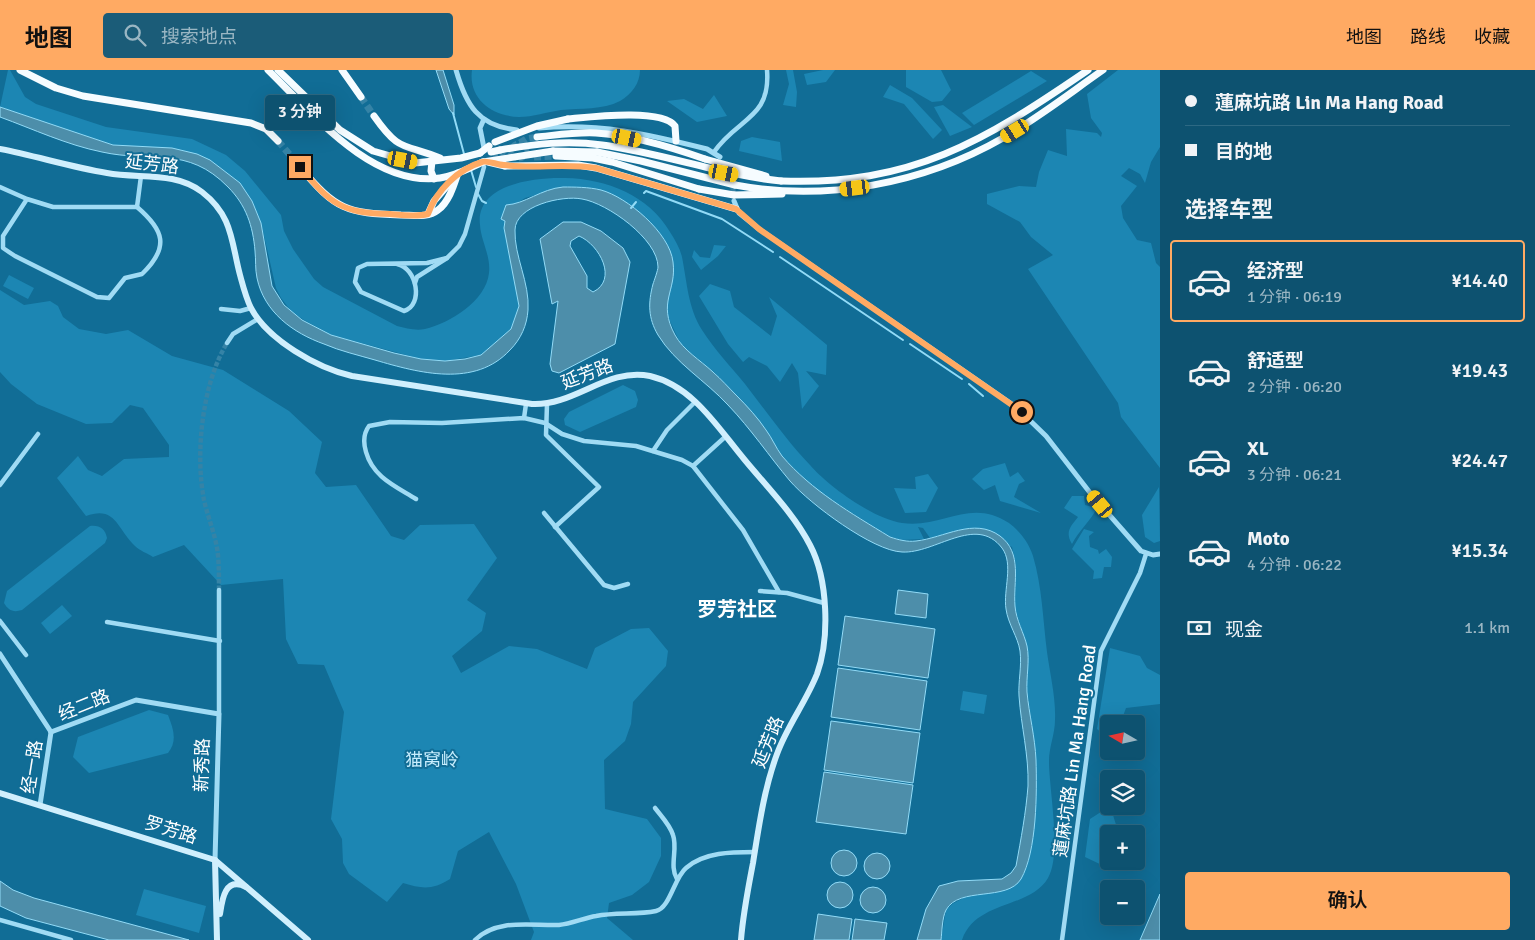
<!DOCTYPE html>
<html lang="zh">
<head>
<meta charset="utf-8">
<style>
	body { margin:0; font-family:Signika,"Noto Sans SC",sans-serif; background:#1b5c78; color:#f1f3f6; height:100vh; display:flex; flex-direction:column; font-size:19px; white-space:nowrap }
	* { box-sizing:border-box; margin:0 }
	p { font-size:16px; color:#9ab6c3 }
	.icon { flex:none; width:28px; height:28px; fill:none; stroke:currentColor; stroke-width:2; stroke-linecap:round; stroke-linejoin:round }
	.map { position:relative; flex:1; overflow:hidden }
	.sheet { display:flex; flex-direction:column; background:#0d5270; width:375px }
	.sheet>* { flex:none }
	.guide { display:grid; align-content:center; height:110px; padding:0 25px; background:#0d5270 }
	.needle { width:32px; rotate:279deg }
	.buttons { position:absolute; left:1100px; top:645px; display:grid; gap:10px }
	.buttons a { display:grid; place-items:center; width:45px; height:45px; border-radius:5px; background:#0d5270; box-shadow:0 5px 20px #0002,0 0 0 1px #2d6983; font-size:25px }
	.end { position:absolute; width:22px; height:22px; margin:-11px; border:6px solid #ffaa63; background:#111; box-shadow:0 0 0 2px #111 }
	.from { border-radius:50% }
	.bubble { position:absolute; height:35px; border-radius:5px; background:#0d5270; box-shadow:0 5px 20px #0002,0 0 0 1px #2d6983; font-size:16px; font-weight:600; line-height:35px; text-align:center }
	.car { position:absolute; width:15px; height:30px; margin:-15px -8px; border-radius:6px; box-shadow:0 0 4px 1px #0007; background:linear-gradient(#f5c518 24%,#345 0 40%,#f5c518 0 76%,#345 0 86%,#f5c518 0) }
	.guide b { display:flex; align-items:center; gap:18px; height:48px; font-size:19px }
	.guide b+b { border-top:1px solid #2d6983 }
	.guide i { width:12px; height:12px; background:#f1f3f6 }
	ul { padding:0; list-style:none }
	li { display:flex; align-items:center; gap:15px; height:82px; margin:0 10px 8px; padding:0 15px; border:2px solid transparent; border-radius:5px }
	li div { flex:1 }
	li b { display:block; font-size:19px }
	li em { font-style:normal; font-weight:600 }
	li.active { border-color:#ffaa63 }
	li>.icon { width:45px; height:45px; stroke-width:1.5 }
	h2 { padding:0 25px; font-size:22px; line-height:60px }
	.pay { display:flex; align-items:center; gap:12px; height:55px; padding:0 25px; font-size:19px }
	.pay p { margin-inline-start:auto }
	.cta { display:flex; gap:10px; margin-top:auto; padding:10px 25px }
	.cta a { flex:1; height:58px; border-radius:5px; background:#ffaa63; color:#111; font-size:20px; font-weight:600; line-height:58px; text-align:center }
	header { display:flex; align-items:center; gap:30px; box-sizing:border-box; height:70px; padding:0 25px; background:#ffaa63; color:#111 }
	header strong { font-size:24px }
	nav { display:flex; gap:28px; margin-inline-start:auto; font-size:18px }
	.search { width:350px; height:45px; background:#1b5c78; display:flex; align-items:center; gap:12px; box-sizing:border-box; padding:0 18px; border-radius:5px; color:#9ab6c3; font-size:19px }
	main { display:flex; flex:1; min-height:0 }
	.map>svg:first-child { display:block }
</style>
</head>
<body>
<header>
<strong>地图</strong>
<div class="search"><svg class="icon" aria-label="search" viewBox="0 0 24 24"><circle cx="10" cy="10" r="6"/><path d="M15 15l6 6"/></svg>搜索地点</div>
<nav><a>地图</a><a>路线</a><a>收藏</a></nav>
</header>
<main>
<div class="map">
<svg width="1160" height="870" viewBox="0 0 1160 870">
	<rect width="100%" height="100%" fill="#116d96"/>
	<g fill="#1c86b3">
		<path d="M8,0h2l15,27 11,7 70,23 86,12 34,16 19,16 36,44 3,16 9,18 21,30 9,8 74,39c9,2 18,5 28,3 25,-6 61,-28 64,-56 2,-17 -8,-32 -9,-48 -5,-41 55,-48 85,-47 42,1 83,17 105,54 5,8 10,16 12,25 5,25 6,51 20,73 12,19 29,37 43,54 21,27 41,56 65,81 19,22 64,54 92,58 40,6 68,-26 107,0 11,8 20,20 24,33 9,30 10,64 14,96 3,22 9,46 8,68 0,14 -6,27 -6,41 0,29 13,93 -1,117 -18,31 -72,22 -86,62h-21l5,-30 6,-6 15,-8 32,-5 11,-4 17,-20 7,-50 2,-59 -9,-70v-40l-12,-40 1,-43 -4,-18 -38,-19 -44,10 -7,-10 -5,-1 6,12 -23,1 -11,-3 -76,-48 -33,-34 -16,-27 -50,-55 -34,-28 -13,-28 -2,-12 7,-46 -83,-70 -25,-2 -40,11 -9,6 -10,1 -1,15 14,86 -8,23 -30,26 -36,6 -24,-2 -90,-24 -29,-16 -11,-8 -10,-13 -5,-10 -15,-65 -9,-22 -12,-18 -66,-34 -61,-4 -113,-38z"/>
		<path d="M472,0h168c0,13 -8,24 -20,31 -17,9 -40,7 -59,9 -14,2 -28,7 -42,7 -27,-1 -51,-18 -47,-47z"/>
		<path d="M786,0h7l4,22 -1,15 -13,-2 6,-21z"/>
		<path d="M823,0h12l-9,12 -19,3 -3,-11z"/>
		<path d="M906,0h35l10,20 -9,11 -10,1 -26,-15z"/>
		<path d="M1118,0h42v77l-9,15 -6,21 -5,-9 -11,-6 -8,8 16,10 -16,20 2,12 14,22 14,3 5,20 4,4v201l-39,-51 -3,-14 -90,-134 25,-14 -22,-18 -11,-15 -33,-18v-10l32,-8 17,1 3,-15 9,-22 19,6 -1,-27 31,4 4,4 1,-4 -11,-15 -4,-24z"/>
		<path d="M1031,1l16,10 -73,44 -12,-12z"/>
		<path d="M890,15l22,13 30,32 -9,9 -29,-35 -21,-7z"/>
		<path d="M714,25l13,21 -30,6 -30,-21 17,-2 19,10z"/>
		<path d="M943,35l29,22 -22,9 -16,-29z"/>
		<path d="M752,67l28,5 2,19 -43,-10 2,-10z"/>
		<path d="M714,175l12,1 -8,10 -17,14 -9,-13 2,-7 6,7 10,1z"/>
		<path d="M9,205l25,13 -6,11 -25,-13z"/>
		<path d="M710,214l20,7 4,16 37,29 6,-20 -8,-19 58,48 -1,30 -20,-4 13,15 -17,23 -4,-36 -6,-10 -12,19 -13,-16 -18,-9 -6,5 -15,-18 -29,-48z"/>
		<path d="M0,220l24,15 26,-4 8,5 5,11 16,12 27,5 22,-4 44,26 51,14 66,41 33,31 -7,31 11,14 30,-2 35,51 13,4 16,-15 54,-1 23,34 -30,42 19,13 -4,18 -30,25 9,17 48,-27 28,3 50,20 8,-21 36,-19 18,-1 19,23 -2,15 -33,36 -2,22 -6,17 -21,19 1,49 42,10 14,19v18l-12,26 -17,13 -23,8 -2,15 26,22h-102l3,-8 -18,-48 -27,-52 -31,19 -8,28c-17,11 -28,10 -47,4l-16,19 -38,-28 -6,-11 -1,-24 -11,-20 13,-107 -20,-47 -26,-1 -12,-25 -3,-60 -62,6 -37,-40 -31,12c-6,-4 -13,-6 -18,-11 -18,-17 -19,-41 -49,-30l-29,-38 21,-22 10,14 14,6 22,-17 45,-2v-12l-26,-37 -13,-3 -18,18 -26,1 -49,-20 -26,-20 -11,-12z"/>
		<path d="M623,315l12,6 3,9 -2,7 -56,25 -15,-7 -1,-6 5,-7z"/>
		<path d="M1005,393l5,14 8,-5 7,9 -6,3 -5,13 27,16 -41,-12 -5,-16 -11,5 -12,-11 11,-10z"/>
		<path d="M928,404l10,14 -12,24 -21,1 -11,-25 22,1 -1,-12z"/>
		<path d="M1159,417l1,54 -6,2 -9,-6 -3,-22z"/>
		<path d="M1072,426h12l1,9 12,3c-7,14 -18,22 -25,36 -7,-12 -2,-17 6,-27l-14,-9z"/>
		<path d="M90,456c10,-1 15,3 17,12l-2,5 -83,67c-9,3 -14,0 -18,-7l3,-12z"/>
		<path d="M1084,459l10,3 -5,4 1,11 8,3 1,4 7,-5 6,8 -1,10h-7l-2,11 -9,1 1,-8 -22,-22z"/>
		<path d="M62,535l10,11 -22,18 -9,-11z"/>
		<path d="M1110,578l30,8 7,12 13,7v29l-34,4 -6,16h-11v7l-7,2 -5,-4z"/>
		<path d="M963,621l24,4 -3,19 -24,-4z"/>
		<path d="M149,640l19,5c5,13 10,26 0,38l-79,20 -16,-16 5,-20z"/>
		<path d="M1104,740l8,2 7,22h-10v27h2l-5,6 -21,-10 5,-38z"/>
		<path d="M144,819l62,17 -7,27 -63,-18z"/>
	</g>
	<g fill="#4d8eaa" stroke="#92dbf7" fill-rule="evenodd">
		<path d="M436,0h7l11,35v10l-5,-6z"/>
		<path d="M0,37l113,38 59,3 25,6 13,6 30,23 12,18 9,22 11,63 12,19 18,15 29,15 63,18 27,6 24,2 20,-2 16,-4 30,-26 8,-23 -15,-78 1,-7 -4,-2 5,-14c19,-1 35,-16 57,-18 11,0 26,0 38,3 26,7 69,43 72,72 4,29 -16,40 2,73 8,15 25,25 38,37 8,7 16,16 24,24 10,10 21,22 29,34 6,8 10,18 16,26 30,35 69,57 108,81 9,3 17,5 26,4 28,-3 58,-24 84,-5 23,17 13,46 15,70 1,14 9,27 12,40 3,15 -1,31 0,46 2,22 8,45 9,68 1,32 1,91 -15,119 -14,23 -62,7 -75,31 -4,8 -4,22 -5,30h-24l9,-31 13,-23 19,-5 44,-2 9,-6 5,-7c5,-27 10,-54 12,-80 1,-31 -7,-60 -9,-90 -1,-14 3,-30 1,-45 -2,-14 -12,-27 -14,-42 -3,-19 8,-45 -4,-61 -26,-34 -67,6 -100,4 -29,-1 -92,-48 -112,-71 -21,-25 -39,-52 -62,-76 -22,-24 -53,-42 -70,-70 -10,-17 -10,-32 -5,-51 1,-3 5,-14 5,-17 0,-28 -51,-64 -76,-68 -20,-4 -67,7 -67,31 -1,26 15,53 13,80 -1,15 -7,29 -18,40 -35,38 -91,23 -135,10 -17,-5 -35,-9 -51,-16 -31,-11 -60,-32 -67,-66 -2,-9 -1,-18 -2,-27 -2,-25 -9,-46 -27,-64 -41,-42 -77,-24 -126,-35 -35,-7 -69,-23 -102,-35z"/>
		<path d="M563,152h18l20,9 22,17 7,14 -15,82 -56,29 -7,-2 -2,-7 8,-63 -6,3 -12,-65zM579,166c21,9 39,44 14,56l-6,-4v-12l-17,-30 1,-5z"/>
		<path d="M898,520l30,4 -2,24 -31,-4z"/>
		<path d="M845,546l90,13 -7,49 -90,-13z"/>
		<path d="M838,598l89,13 -7,49 -89,-13z"/>
		<path d="M831,651l89,12 -7,50 -89,-13z"/>
		<path d="M824,702l89,13 -7,49 -90,-12z"/>
		<circle cx="844" cy="793" r="13"/>
		<circle cx="877" cy="796" r="13"/>
		<path d="M0,811l13,9 21,8 155,42h-80l-83,-22 -26,-12z"/>
		<circle cx="840" cy="825" r="13"/>
		<circle cx="873" cy="830" r="13"/>
		<path d="M1160,824v46h-20z"/>
		<path d="M818,844l34,5 -3,21h-35z"/>
		<path d="M855,849l32,4 -3,17h-32z"/>
	</g>
	<g fill="none" stroke-linecap="round" stroke-linejoin="round">
		<g stroke="#92dbf7" stroke-width="2">
			<path d="M453,43l11,41"/>
			<path d="M471,100l5,17"/>
			<path d="M644,123l2,-2 76,28 51,33"/>
			<path d="M478,124l4,7 4,2"/>
			<path d="M631,138l5,-6"/>
			<path d="M780,187l123,83"/>
			<path d="M910,274l52,35"/>
			<path d="M969,314l14,12"/>
		</g>
		<path stroke="#3583a6" stroke-width="4.5" stroke-dasharray="4.5 2" stroke-linecap="butt" d="M219,520c0,-12 0,-23 -1,-35 -2,-19 -10,-37 -14,-55 -9,-46 -2,-116 23,-157"/>
		<g stroke="#3583a6" stroke-width="5" stroke-dasharray="5 2.5" stroke-linecap="butt">
			<circle cx="519" cy="81" r="8"/>
			<path d="M493,84l19,1"/>
			<path d="M731,102l3,26"/>
		</g>
		<g stroke="#3583a6" stroke-width="7" stroke-dasharray="7 3.5" stroke-linecap="butt">
			<path d="M361,27l13,19"/>
			<path d="M278,71l22,26"/>
			<path d="M520,73l6,-4 11,-2"/>
			<path d="M534,87l22,-1"/>
		</g>
		<g stroke="#a0dbf4" stroke-width="4.5">
			<path d="M714,82c23,-34 57,-33 53,-82"/>
			<path d="M0,117l27,12 26,8h84c27,23 33,40 5,67l-17,4 -16,20 -12,-1 -82,-41 -12,-8v-12l24,-37"/>
			<path d="M137,137l4,-31"/>
			<path d="M397,194c20,4 27,41 7,47l-43,-19 -6,-10 3,-14 9,-4 60,-1 20,-5"/>
			<path d="M415,213l2,-6 30,-19 12,-12 6,-12 19,-67"/>
			<path d="M221,239l19,2 11,-3"/>
			<path d="M227,273l6,-9 25,-15"/>
			<path d="M547,334l-1,31 53,52 -44,40"/>
			<path d="M524,348l2,-14"/>
			<path d="M653,381l14,-21 28,-28"/>
			<path d="M693,396l32,-29"/>
			<path d="M0,415l38,-51"/>
			<path d="M416,429c-21,-13 -43,-22 -50,-47 -3,-10 -3,-18 3,-26l21,-4 52,1 82,-5 21,5 17,11 22,7 52,5 46,14 11,6 50,64 36,62"/>
			<path d="M544,443l60,72 10,3 14,-4"/>
			<path d="M760,521l27,2 37,10"/>
			<path d="M0,551l26,34"/>
			<path d="M107,552l113,19"/>
			<path d="M219,644v-124"/>
			<path d="M655,738c7,9 15,17 18,27 5,14 -4,31 4,44"/>
			<path d="M0,850l71,20"/>
			<path d="M475,870c22,-22 57,-14 84,-15 12,-1 25,-7 37,-9 20,-4 41,-1 60,-5 14,-3 18,-33 30,-43 18,-16 46,-16 69,-16"/>
			<path d="M1062,870l39,-289 39,-78 6,-19"/>
		</g>
		<g stroke="#a0dbf4" stroke-width="5">
			<path d="M456,0c10,35 22,56 61,60"/>
			<path d="M484,49l-4,9 4,20"/>
			<path d="M539,58c62,-5 108,6 168,21l13,8"/>
			<path d="M734,131l5,12 20,16 257,178 30,29 45,58 50,57 12,4 7,-1"/>
			<path d="M0,584l51,78"/>
			<path d="M51,662l85,-32 83,14 -4,146"/>
			<path d="M40,735l11,-73"/>
		</g>
		<g stroke="#d0effd" stroke-width="6">
			<path d="M0,79c36,7 71,18 107,24 32,6 68,-2 95,19 31,24 29,49 38,83 3,11 6,23 11,33 17,32 66,60 101,68l180,28c43,2 75,-37 118,-28 43,10 68,52 94,83 23,28 50,55 66,86 18,34 20,93 7,129 -11,28 -30,52 -40,80 -13,35 -18,72 -24,109 -5,26 -10,51 -12,77"/>
			<path d="M0,723l215,67 93,80"/>
			<path d="M215,790l2,80"/>
			<path d="M220,844c2,-14 5,-38 26,-27"/>
		</g>
		<g stroke="#f6fcff" stroke-width="7">
			<path d="M20,0l36,18 27,8 168,27 15,6 12,12"/>
			<path d="M268,0c44,43 104,117 172,108 16,-2 29,-10 43,-16"/>
			<path d="M278,0l62,60 33,21 42,12 46,-5 19,-5"/>
			<path d="M342,0l19,27"/>
			<path d="M374,46c26,37 29,27 66,42"/>
			<path d="M568,49c22,-2 94,-11 107,7l1,15"/>
			<path d="M537,67c20,-2 39,-5 59,-4 36,2 75,14 109,26"/>
			<path d="M553,81l44,1"/>
			<path d="M491,82l9,-2"/>
			<path d="M556,86l37,2 19,4 87,27"/>
			<path d="M432,91l-1,10 3,8"/>
			<path d="M505,96l73,-1 18,3 140,41"/>
			<path d="M300,97c36,43 46,46 101,48 12,0 27,3 37,-5 11,-8 16,-25 20,-37"/>
			<path d="M781,111c131,5 203,-40 307,-111"/>
			<path d="M735,115c90,17 188,-1 268,-47 35,-20 67,-45 100,-68"/>
			<path d="M734,125l48,-1"/>
			<path d="M428,144l6,-13 21,-24"/>
		</g>
		<g stroke="#f6fcff" stroke-width="7">
			<path d="M495,72l42,-16 31,-7"/>
			<path d="M500,80c34,-6 67,-10 102,-5 61,8 118,30 179,36"/>
			<path d="M597,82l44,9 94,24"/>
			<path d="M480,83l9,-7"/>
			<path d="M705,89l61,17"/>
			<path d="M483,92l70,-11"/>
			<path d="M488,92l17,4"/>
			<path d="M699,119l35,6"/>
		</g>
	</g>
	<g fill="none" stroke-linecap="round" stroke-linejoin="round">
		<path stroke="#ffaa63" stroke-width="6" d="M300,97c31,37 41,46 90,47 12,1 26,3 38,0 8,-23 30,-45 54,-52 6,-2 15,3 22,3 31,4 62,-2 92,3l140,41 23,20 263,183"/>
	</g>
	<g text-anchor="middle" dominant-baseline="central" stroke-width="4" stroke-linejoin="round" paint-order="stroke">
		<g font-size="18" fill="#fff" stroke="#116d96">
			<text transform="translate(152 94) rotate(7)">延芳路</text>
			<text transform="translate(587 304) rotate(-21)">延芳路</text>
			<text transform="translate(84 635) rotate(-22)">经二路</text>
			<text transform="translate(768 672) rotate(-68)">延芳路</text>
			<text transform="translate(1075 681) rotate(-82)">蓮麻坑路 Lin Ma Hang Road</text>
			<text transform="translate(202 695) rotate(-88)">新秀路</text>
			<text transform="translate(32 697) rotate(-81)">经一路</text>
			<text transform="translate(171 760) rotate(17)">罗芳路</text>
		</g>
		<g font-size="18" fill="#c8eefe" stroke="#116d96">
			<text x="432" y="690">猫窝岭</text>
		</g>
		<g font-size="20" font-weight="bold" fill="#fff" stroke="#116d96">
			<text x="737" y="539">罗芳社区</text>
		</g>
	</g>
</svg>
<div class="buttons">
<a><svg class="needle" viewBox="-14 -14 28 28"><path d="M0-13l5 13h-10z" fill="#e53935"/><path d="M0 13l5-13h-10z" fill="#9ab6c3"/></svg></a>
<a><svg class="icon" aria-label="layers" viewBox="0 0 24 24"><path d="M12 4l9 5-9 5-9-5zM3 14l9 5 9-5"/></svg></a>
<a>+</a>
<a>−</a>
</div>
<i class="end from" style="left:1022px;top:342px"></i>
<i class="end" style="left:300px;top:97px"></i>
<div class="bubble" style="left:265px;top:25px;width:70px">3 分钟</div>
<i class="car" style="left:1015px;top:61px;rotate:239deg"></i>
<i class="car" style="left:627px;top:68px;rotate:102deg"></i>
<i class="car" style="left:403px;top:90px;rotate:101deg"></i>
<i class="car" style="left:724px;top:103px;rotate:101deg"></i>
<i class="car" style="left:855px;top:118px;rotate:263deg"></i>
<i class="car" style="left:1100px;top:434px;rotate:320deg"></i>
</div>
<section class="sheet">
<div class="guide">
<b><i class="from"></i>蓮麻坑路 Lin Ma Hang Road</b>
<b><i></i>目的地</b>
</div>
<h2>选择车型</h2>
<ul>
<li class="active"><svg class="icon" aria-label="car" viewBox="0 0 24 24"><path d="M5 17H2v-5l4-1 3-4h7l3 4 3 1v5h-3M9 17h6M6 11h13"/><circle cx="7" cy="17" r="2"/><circle cx="17" cy="17" r="2"/></svg><div><b>经济型</b><p>1 分钟 · 06:19</p></div><em>¥14.40</em></li>
<li><svg class="icon" aria-label="car" viewBox="0 0 24 24"><path d="M5 17H2v-5l4-1 3-4h7l3 4 3 1v5h-3M9 17h6M6 11h13"/><circle cx="7" cy="17" r="2"/><circle cx="17" cy="17" r="2"/></svg><div><b>舒适型</b><p>2 分钟 · 06:20</p></div><em>¥19.43</em></li>
<li><svg class="icon" aria-label="car" viewBox="0 0 24 24"><path d="M5 17H2v-5l4-1 3-4h7l3 4 3 1v5h-3M9 17h6M6 11h13"/><circle cx="7" cy="17" r="2"/><circle cx="17" cy="17" r="2"/></svg><div><b>XL</b><p>3 分钟 · 06:21</p></div><em>¥24.47</em></li>
<li><svg class="icon" aria-label="car" viewBox="0 0 24 24"><path d="M5 17H2v-5l4-1 3-4h7l3 4 3 1v5h-3M9 17h6M6 11h13"/><circle cx="7" cy="17" r="2"/><circle cx="17" cy="17" r="2"/></svg><div><b>Moto</b><p>4 分钟 · 06:22</p></div><em>¥15.34</em></li>
</ul>
<div class="pay"><svg class="icon" aria-label="cash" viewBox="0 0 24 24"><path d="M3 7h18v10H3z"/><circle cx="12" cy="12" r="2"/></svg>现金<p>1.1 km</p></div>
<div class="cta"><a>确认</a></div>
</section>
</main>
</body>
</html>
